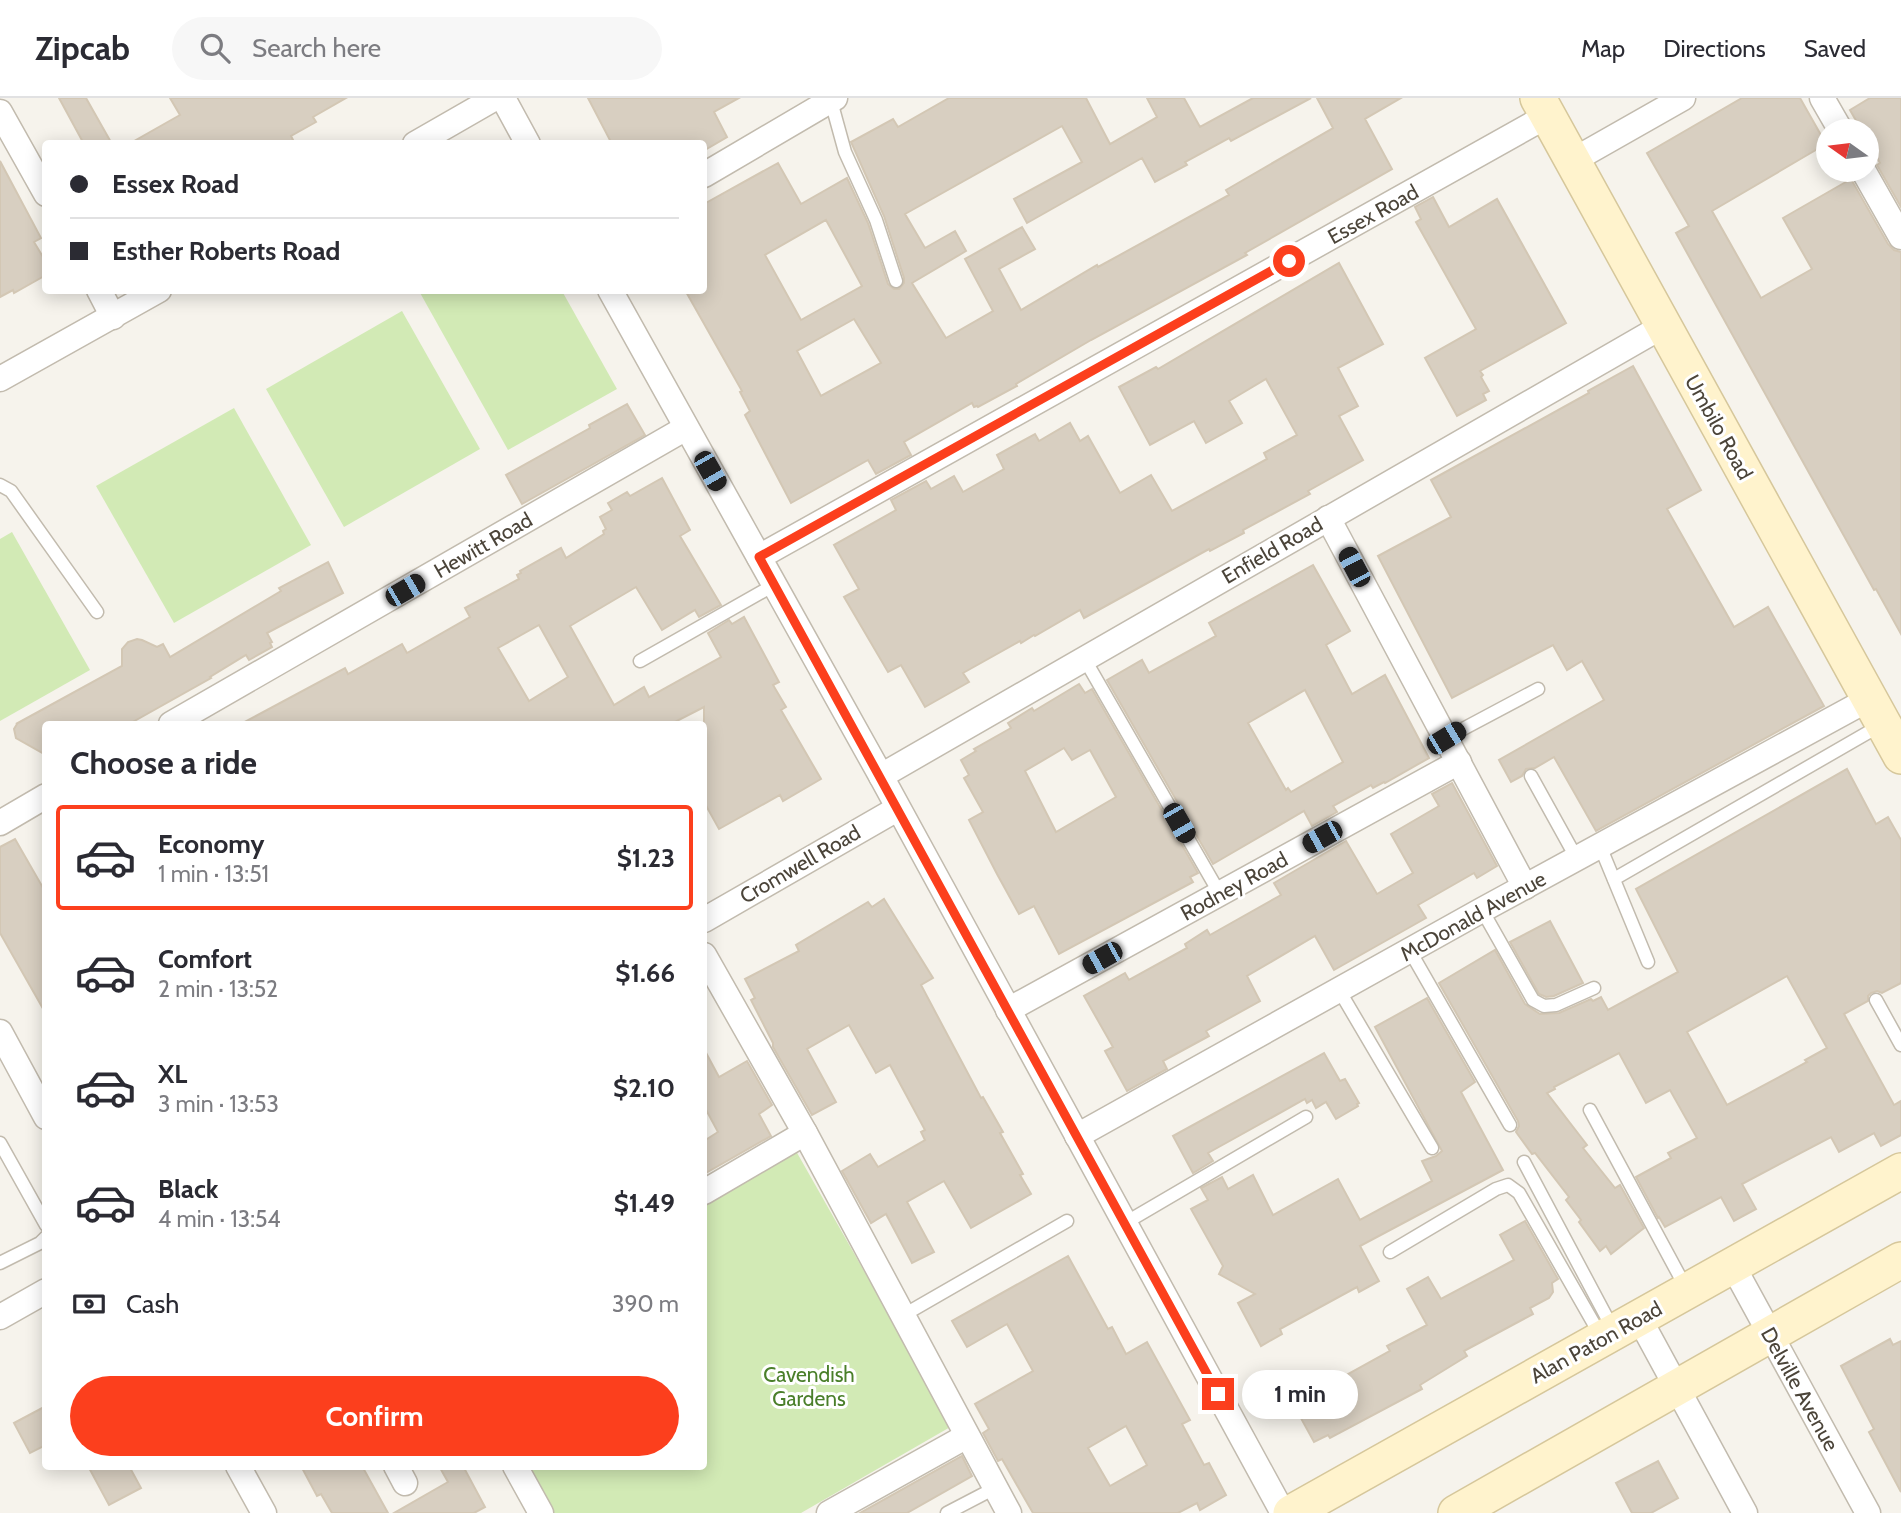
<!DOCTYPE html>
<html lang="en">
<head>
<meta charset="utf-8">
<style>
	body { margin:0; font-family:Cabin,sans-serif; background:#f7f7f7; color:#2b2b33; height:100vh; display:flex; flex-direction:column; font-size:26px; white-space:nowrap }
	* { box-sizing:border-box; margin:0 }
	p { font-size:23px; color:#7c7c81 }
	.icon { flex:none; width:38px; height:38px; fill:none; stroke:currentColor; stroke-width:2; stroke-linecap:round; stroke-linejoin:round }
	.map { position:relative; flex:1; overflow:hidden }
	.drawer { position:absolute; left:42px; top:623px; width:665px; height:749px; display:flex; flex-direction:column; background:#fff; border-radius:7px; box-shadow:0 4px 18px #0003 }
	.drawer>* { flex:none }
	.hud { position:absolute; left:42px; top:42px; width:665px; height:154px; border-radius:7px; box-shadow:0 4px 18px #0003; display:grid; align-content:center; height:154px; padding:0 28px; background:#fff }
	.needle { width:46px; rotate:284deg }
	.controls { position:absolute; left:1816px; top:21px; display:grid; gap:14px }
	.controls a { display:grid; place-items:center; width:63px; height:63px; border-radius:50%; background:#fff; box-shadow:0 4px 18px #0003; font-size:35px }
	.end { position:absolute; width:32px; height:32px; margin:-16px; border:9px solid #fc3f1d; background:#fff; box-shadow:0 0 0 4px #fff }
	.from { border-radius:50% }
	.bubble { position:absolute; height:49px; border-radius:24px; background:#fff; box-shadow:0 4px 18px #0003; font-size:23px; font-weight:700; line-height:49px; text-align:center }
	.car { position:absolute; width:21px; height:42px; margin:-21px -10px; border-radius:9px; box-shadow:0 0 5px 2px #0007; background:linear-gradient(#222 24%,#8ab4d8 0 40%,#222 0 76%,#8ab4d8 0 86%,#222 0) }
	.hud b { display:flex; align-items:center; gap:24px; height:66px; font-size:26px }
	.hud b+b { border-top:2px solid #e1e1e2 }
	.hud i { width:18px; height:18px; background:#2b2b33 }
	ul { padding:0; list-style:none }
	li { display:flex; align-items:center; gap:21px; height:105px; margin:0 14px 10px; padding:0 14px; border:4px solid transparent; border-radius:7px }
	li div { flex:1 }
	li b { display:block; font-size:26px }
	li em { font-style:normal; font-weight:700 }
	li.current { border-color:#fc3f1d }
	li>.icon { width:63px; height:63px; stroke-width:1.5 }
	h2 { padding:0 28px; font-size:32px; line-height:84px }
	.pay { display:flex; align-items:center; gap:18px; height:77px; padding:0 28px; font-size:26px }
	.pay p { margin-inline-start:auto }
	.action { display:flex; gap:14px; margin-top:auto; padding:14px 28px }
	.action a { flex:1; height:80px; border-radius:42px; background:#fc3f1d; color:#fff; font-size:28px; font-weight:700; line-height:80px; text-align:center }
	header { display:flex; align-items:center; gap:42px; box-sizing:border-box; height:98px; padding:0 35px; background:#fff; border-bottom:2px solid #e1e1e2 }
	header strong { font-size:33px }
	nav { display:flex; gap:38px; margin-inline-start:auto; font-size:24px }
	.search { width:490px; height:63px; background:#f7f7f7; display:flex; align-items:center; gap:18px; box-sizing:border-box; padding:0 24px; border-radius:38px; color:#7c7c81; font-size:26px }
	.map>svg:first-child { display:block }
</style>
</head>
<body>
<header>
<strong>Zipcab</strong>
<div class="search"><svg class="icon" aria-label="search" viewBox="0 0 24 24"><circle cx="10" cy="10" r="6"/><path d="M15 15l6 6"/></svg>Search here</div>
<nav><a>Map</a><a>Directions</a><a>Saved</a></nav>
</header>
<div class="map">
<svg width="1901" height="1415" viewBox="0 0 1901 1415">
	<rect width="100%" height="100%" fill="#f6f3ec"/>
	<g fill="#d2eab5">
		<path d="M419,193h143l55,98 -109,61z"/>
		<path d="M402,213l78,138 -136,78 -78,-138z"/>
		<path d="M234,310l77,137 -137,78 -78,-137z"/>
		<path d="M12,434l78,138 -90,51v-182z"/>
		<path d="M796,1053l156,275 -151,87h-250l-26,-46 179,-1v-262z"/>
	</g>
	<g fill="#d8cfc1" stroke="#d3c7b4" stroke-width="2" fill-rule="evenodd">
		<path d="M59,0h27l26,46h-28z"/>
		<path d="M170,0h176l-33,19 3,5 -25,14 4,8h-166l51,-29z"/>
		<path d="M588,0h151l-25,14 13,25 -22,13 -1,-6h-92z"/>
		<path d="M949,0h137l24,46 47,-27 -10,-19h37l16,29 53,-29h58l-80,43 -2,-3 -44,24 2,3 -32,17 -13,-24 -115,65 -13,-24 68,-37 -20,-36 -157,88 20,34 30,-17 11,20 -54,32 34,55 47,-27 -28,-52 57,-32 13,22 -36,20 22,41 76,-45 1,2 131,-72 -3,-5 107,-62 -16,-30h84l-36,21 27,50 -147,84 2,2 -156,85 -75,44 1,2 -39,21 -1,-1 -3,1 -2,-4 -68,39 7,13 -35,19 -8,-14 -77,43 -46,-88 5,-4 -10,-19 2,-1 -57,-101h19v-86l74,-41 23,41 46,-26 21,45 20,61 6,5h5l5,-6v-5l-20,-62 -33,-74 42,-23 5,8zM826,122l36,66 -61,34 -36,-65zM854,221l27,44 -60,33 -24,-45z"/>
		<path d="M1742,0h58l26,46 -114,67 49,87 51,-29 -29,-51 68,-39 37,65 6,6 7,2v382l-25,-45 -2,1 -198,-357 13,-7 -42,-73z"/>
		<path d="M1870,0h31v109l-24,-42 3,-2 -13,-23v-9h-5l-12,-21z"/>
		<path d="M0,63l41,77 -7,4 12,20v13l-32,18 -1,-3 -13,7z"/>
		<path d="M1433,99l16,30 48,-28 69,124 -86,48 3,4 -2,2 8,14 -6,3 3,6 -29,16 -32,-58 51,-29 -60,-107 5,-3 -6,-12z"/>
		<path d="M1339,165l44,81 -45,24 20,38 -19,10 24,44 -55,31 2,3 -67,36 1,3 -34,18 -1,-2 -125,69 -4,-8 -45,26 -1,-1 -13,8 -1,-2 -57,32 6,9 -44,25 -24,-42 -13,7 -44,-75 15,-8 -25,-44 62,-35 -5,-10 35,-19 5,8 23,-13 9,16 41,-23 -7,-14 38,-21 4,7 31,-18 10,18 8,-5 32,57 31,-18 21,36 95,-52 -3,-6 33,-18 -31,-56 -37,22 13,22 -36,20 -12,-22 -44,24 -31,-58 37,-20 2,2z"/>
		<path d="M1633,268l68,124 -34,19 67,118 34,-20 56,99 -228,125 -42,-74 -19,11 -9,1 -4,7 -11,6 -12,-22 105,-60 -22,-39 -15,9 -14,-25 -101,53 -74,-142 73,-39 -20,-37 158,-87 -1,-2z"/>
		<path d="M627,306l18,31 -123,69 -16,-29 84,-47 -1,-3z"/>
		<path d="M662,380l28,52 -10,6 41,69 -22,12 -4,-7 -33,20 -26,-43 -66,39 44,79 30,-18 5,10 72,-40 -13,-24 21,-13 3,4 12,-7 35,65 -6,3 13,22 -5,3 40,69 -38,22 -3,-6 -61,34 -15,-27v-95l-33,17h-430l104,-56 3,6 54,-30 5,9 63,-36 -5,-9 54,-29 -2,-4 4,-2 -1,-2 41,-23 5,10 38,-24 -1,-3 3,-2 -6,-12 12,-7 -4,-7 19,-11 3,4zM539,527l29,52 -39,24 -31,-53z"/>
		<path d="M328,464l15,31 -76,40 5,9 -2,1 2,4 -23,13 -3,-5 -36,22 1,1 -82,46h-83v31l-30,-17 -2,-9 3,-5h-1l106,-58v-17l6,-7 9,-3 5,1 15,7 6,-3 7,13 111,-66 -2,-3z"/>
		<path d="M1313,467l37,66 -24,14 26,49 33,-19 44,83 -44,25 -1,-1 -11,6 -2,-3 -38,21 4,6 -25,14 -8,-15 -91,53 -106,-184 35,-20 7,13 67,-37 -7,-13zM1305,592l38,72 -52,30 -3,-4 -2,2 -38,-67z"/>
		<path d="M1079,586l6,9 7,-4 106,184 -8,4 3,5 -134,72 -25,-48 -15,8 -22,-40 -28,-54 14,-8 -19,-34 5,-3 -8,-15 15,-9 -2,-2 37,-21 -3,-5 24,-15 2,3zM1064,650l8,12 18,-10 26,47 -60,35 -31,-61z"/>
		<path d="M1847,671l29,55 12,-7 13,23v143l-19,10 -5,-2 -6,2 -3,3v5l-24,13 50,91 7,-4v34l-20,11 -7,-13 -35,19 -8,-15 -89,47 14,25 -22,12 -13,-24 -56,30 -6,-10 -1,1 -22,-41 35,-19 -3,-5 29,-15 -27,-48 -24,13 -27,-50 -65,34 1,2 -8,4 40,52 -4,3 32,40 5,-3 24,43 -33,26 -5,-8 -6,5 -21,-29 2,-2 -15,-20 3,-3 -34,-44 -3,1 -16,-22 3,-6 -1,-5 -79,-138 56,-33 30,54 15,10 19,-1 32,-14 2,2 8,-4 7,13 70,-38 -42,-83zM1787,878l40,72 -22,12 2,2 -80,43 -40,-73z"/>
		<path d="M1452,685l45,83 -20,12 -3,-5 -56,32 8,13 -92,52 -19,-34 -68,40 13,25 -54,30 3,5 -46,25 4,8 -40,22 -22,-40 8,-4 -29,-51 41,-23 4,7 58,-32 -2,-4 22,-14 3,5 71,-40 -7,-12 72,-42 31,53 36,-21 -22,-39 48,-28 -7,-12z"/>
		<path d="M15,741l31,54v121l-46,-81v-86z"/>
		<path d="M884,801l49,79 -12,7 60,113 2,-1 20,35 -3,1 23,41 -3,1 11,19 -60,34 -27,-47 -37,21 27,50 -22,11 -26,-49 -15,9 -29,-52 28,-17 8,13 47,-27 -4,-8 4,-2 -35,-65 -14,8 -27,-48 -42,24 29,53 -24,13 -39,-68v-4l-22,-43 4,-2 -10,-19 54,-28 -3,-6 72,-43 4,5z"/>
		<path d="M1550,823l33,62 -29,13 -8,1 -7,-3 -29,-52z"/>
		<path d="M1427,900l48,84 -14,10 42,78 -143,76 19,35 -20,11 -2,-5 -77,42 2,5 -21,12 -23,-43 17,-9 -36,-20 4,-8 -32,-57 17,-9 -7,-12 21,-11 6,12 25,-14 20,40 65,-36 22,41 72,-39 -10,-20 14,-5 6,-5 -67,-124z"/>
		<path d="M704,951l15,28 28,-16 25,44 -13,9 12,22 -67,38v-33l14,-9 -14,-26z"/>
		<path d="M1324,955l16,28 5,-2 14,24 -2,1 1,2 -22,13 -10,-17 -10,6 -4,-8 -5,3 -2,-4 -97,54 5,8 -20,12 -20,-37z"/>
		<path d="M1525,1123l33,58 -6,4 1,9 -4,6 -19,10 3,6 -69,37 3,5 -47,29 2,4 -92,49 -2,-3 -14,7 -23,-42 20,-11 3,4 76,-42 -3,-5 40,-21 -20,-36 21,-12 13,22 73,-39 -14,-25z"/>
		<path d="M1068,1158l40,73 4,-2 14,27 21,-12 43,78 -8,4 22,41 5,-2 17,32 -26,15 -3,-7 -19,10h-145l-31,-54 -4,2 -15,-28 6,-4 -14,-25 58,-33 -26,-47 -40,23 -15,-26zM1126,1328l21,39 -37,21 -22,-38z"/>
		<path d="M1890,1241l3,6 8,-4v151l-32,-60 5,-3 -33,-63z"/>
		<path d="M46,1308v39l-16,8 -16,-30z"/>
		<path d="M962,1358l10,20 -65,37h-47z"/>
		<path d="M1658,1363l20,37 -27,15h-19l-16,-30z"/>
		<path d="M88,1368h41l12,22 -32,17z"/>
		<path d="M301,1368h61l26,47h-56l-11,-19 -4,2z"/>
		<path d="M439,1368h24l22,41 -11,6h-80l54,-31z"/>
	</g>
	<g fill="none" stroke-linecap="round" stroke-linejoin="round">
		<defs>
			<g id="lane">
				<path d="M831,3l14,51 31,68 20,61"/>
				<path d="M0,387l11,6 86,121"/>
				<path d="M1084,560l136,236"/>
				<path d="M640,563l134,-76"/>
				<path d="M1446,640l92,-49"/>
				<path d="M1531,678l46,83"/>
				<path d="M1600,748l48,116"/>
				<path d="M1614,781l267,-154"/>
				<path d="M1482,812l51,90 11,6 12,-1 38,-17"/>
				<path d="M1410,853l100,174"/>
				<path d="M1339,892l93,158"/>
				<path d="M1876,902l25,45"/>
				<path d="M1590,1012l96,178"/>
				<path d="M0,1045l46,82"/>
				<path d="M1524,1064l90,169"/>
				<path d="M1125,1125l181,-106"/>
				<path d="M1390,1154l106,-63 12,-4 11,8 83,145"/>
				<path d="M0,1165l40,-20 6,-6"/>
				<path d="M902,1218l165,-95"/>
				<path d="M947,1415l48,-25"/>
			</g>
			<g id="street">
				<path d="M503,0l25,46"/>
				<path d="M1822,0l19,33"/>
				<path d="M0,14l46,82"/>
				<path d="M415,46l80,-46"/>
				<path d="M1572,63l111,-63"/>
				<path d="M1863,72l38,67"/>
				<path d="M704,77l131,-77"/>
				<path d="M99,192l14,27"/>
				<path d="M610,192l271,486 402,737"/>
				<path d="M0,281l159,-89"/>
				<path d="M1328,420l197,369"/>
				<path d="M759,459l788,-441"/>
				<path d="M171,626l515,-296"/>
				<path d="M881,678l782,-450"/>
				<path d="M0,725l46,-27"/>
				<path d="M704,822l193,-111"/>
				<path d="M704,857l101,178 204,380"/>
				<path d="M1008,912l451,-248"/>
				<path d="M0,934l46,85"/>
				<path d="M1077,1038l405,-226 387,-211"/>
				<path d="M704,1094l101,-59"/>
				<path d="M1733,1168l135,247"/>
				<path d="M0,1219l46,-26"/>
				<path d="M1639,1220l106,195"/>
				<path d="M238,1368l26,47"/>
				<path d="M396,1368l9,17"/>
				<path d="M515,1368l26,47"/>
				<path d="M829,1415l138,-77"/>
			</g>
			<g id="secondary">
				<path d="M1538,0l363,658"/>
				<path d="M1291,1415l610,-342"/>
				<path d="M1456,1415l445,-253"/>
			</g>
		</defs>
		<use href="#lane" stroke="#c2bbae" stroke-width="15"/>
		<use href="#street" stroke="#c2bbae" stroke-width="27"/>
		<use href="#secondary" stroke="#d6c79b" stroke-width="38"/>
		<use href="#lane" stroke="#fff" stroke-width="12"/>
		<use href="#street" stroke="#fff" stroke-width="24"/>
		<use href="#secondary" stroke="#fff3cd" stroke-width="35"/>
	</g>
	<g fill="none" stroke-linecap="round" stroke-linejoin="round">
		<path stroke="#fc3f1d" stroke-width="9" d="M1218,1296l-459,-837 530,-296"/>
	</g>
	<g text-anchor="middle" dominant-baseline="central" stroke-width="6" stroke-linejoin="round" paint-order="stroke">
		<g font-size="21" fill="#4b4439" stroke="#fff">
			<text transform="translate(1373 116) rotate(-29)">Essex Road</text>
			<text transform="translate(1719 329) rotate(61)">Umbilo Road</text>
			<text transform="translate(483 447) rotate(-30)">Hewitt Road</text>
			<text transform="translate(1272 452) rotate(-30)">Enfield Road</text>
			<text transform="translate(800 766) rotate(-30)">Cromwell Road</text>
			<text transform="translate(1234 788) rotate(-29)">Rodney Road</text>
			<text transform="translate(1473 818) rotate(-29)">McDonald Avenue</text>
			<text transform="translate(1596 1244) rotate(-29)">Alan Paton Road</text>
			<text transform="translate(1800 1291) rotate(61)">Delville Avenue</text>
		</g>
		<g font-size="21" fill="#4a7f2a" stroke="#fff">
			<text x="809" y="1276">Cavendish<tspan x="809" dy="24">Gardens</tspan></text>
		</g>
	</g>
</svg>
<div class="controls">
<a><svg class="needle" viewBox="-14 -14 28 28"><path d="M0-13l5 13h-10z" fill="#e53935"/><path d="M0 13l5-13h-10z" fill="#7c7c81"/></svg></a>
</div>
<i class="end from" style="left:1289px;top:163px"></i>
<i class="end" style="left:1218px;top:1296px"></i>
<div class="bubble" style="left:1242px;top:1272px;width:116px">1 min</div>
<i class="car" style="left:710px;top:373px;rotate:150deg"></i>
<i class="car" style="left:1354px;top:469px;rotate:332deg"></i>
<i class="car" style="left:405px;top:492px;rotate:60deg"></i>
<i class="car" style="left:1446px;top:640px;rotate:59deg"></i>
<i class="car" style="left:1179px;top:725px;rotate:150deg"></i>
<i class="car" style="left:1322px;top:739px;rotate:241deg"></i>
<i class="car" style="left:1102px;top:860px;rotate:241deg"></i>
<div class="hud">
<b><i class="from"></i>Essex Road</b>
<b><i></i>Esther Roberts Road</b>
</div>
<section class="drawer">
<h2>Choose a ride</h2>
<ul>
<li class="current"><svg class="icon" aria-label="car" viewBox="0 0 24 24"><path d="M5 17H2v-5l4-1 3-4h7l3 4 3 1v5h-3M9 17h6M6 11h13"/><circle cx="7" cy="17" r="2"/><circle cx="17" cy="17" r="2"/></svg><div><b>Economy</b><p>1 min · 13:51</p></div><em>$1.23</em></li>
<li><svg class="icon" aria-label="car" viewBox="0 0 24 24"><path d="M5 17H2v-5l4-1 3-4h7l3 4 3 1v5h-3M9 17h6M6 11h13"/><circle cx="7" cy="17" r="2"/><circle cx="17" cy="17" r="2"/></svg><div><b>Comfort</b><p>2 min · 13:52</p></div><em>$1.66</em></li>
<li><svg class="icon" aria-label="car" viewBox="0 0 24 24"><path d="M5 17H2v-5l4-1 3-4h7l3 4 3 1v5h-3M9 17h6M6 11h13"/><circle cx="7" cy="17" r="2"/><circle cx="17" cy="17" r="2"/></svg><div><b>XL</b><p>3 min · 13:53</p></div><em>$2.10</em></li>
<li><svg class="icon" aria-label="car" viewBox="0 0 24 24"><path d="M5 17H2v-5l4-1 3-4h7l3 4 3 1v5h-3M9 17h6M6 11h13"/><circle cx="7" cy="17" r="2"/><circle cx="17" cy="17" r="2"/></svg><div><b>Black</b><p>4 min · 13:54</p></div><em>$1.49</em></li>
</ul>
<div class="pay"><svg class="icon" aria-label="cash" viewBox="0 0 24 24"><path d="M3 7h18v10H3z"/><circle cx="12" cy="12" r="2"/></svg>Cash<p>390 m</p></div>
<div class="action"><a>Confirm</a></div>
</section>
</div>
</body>
</html>
